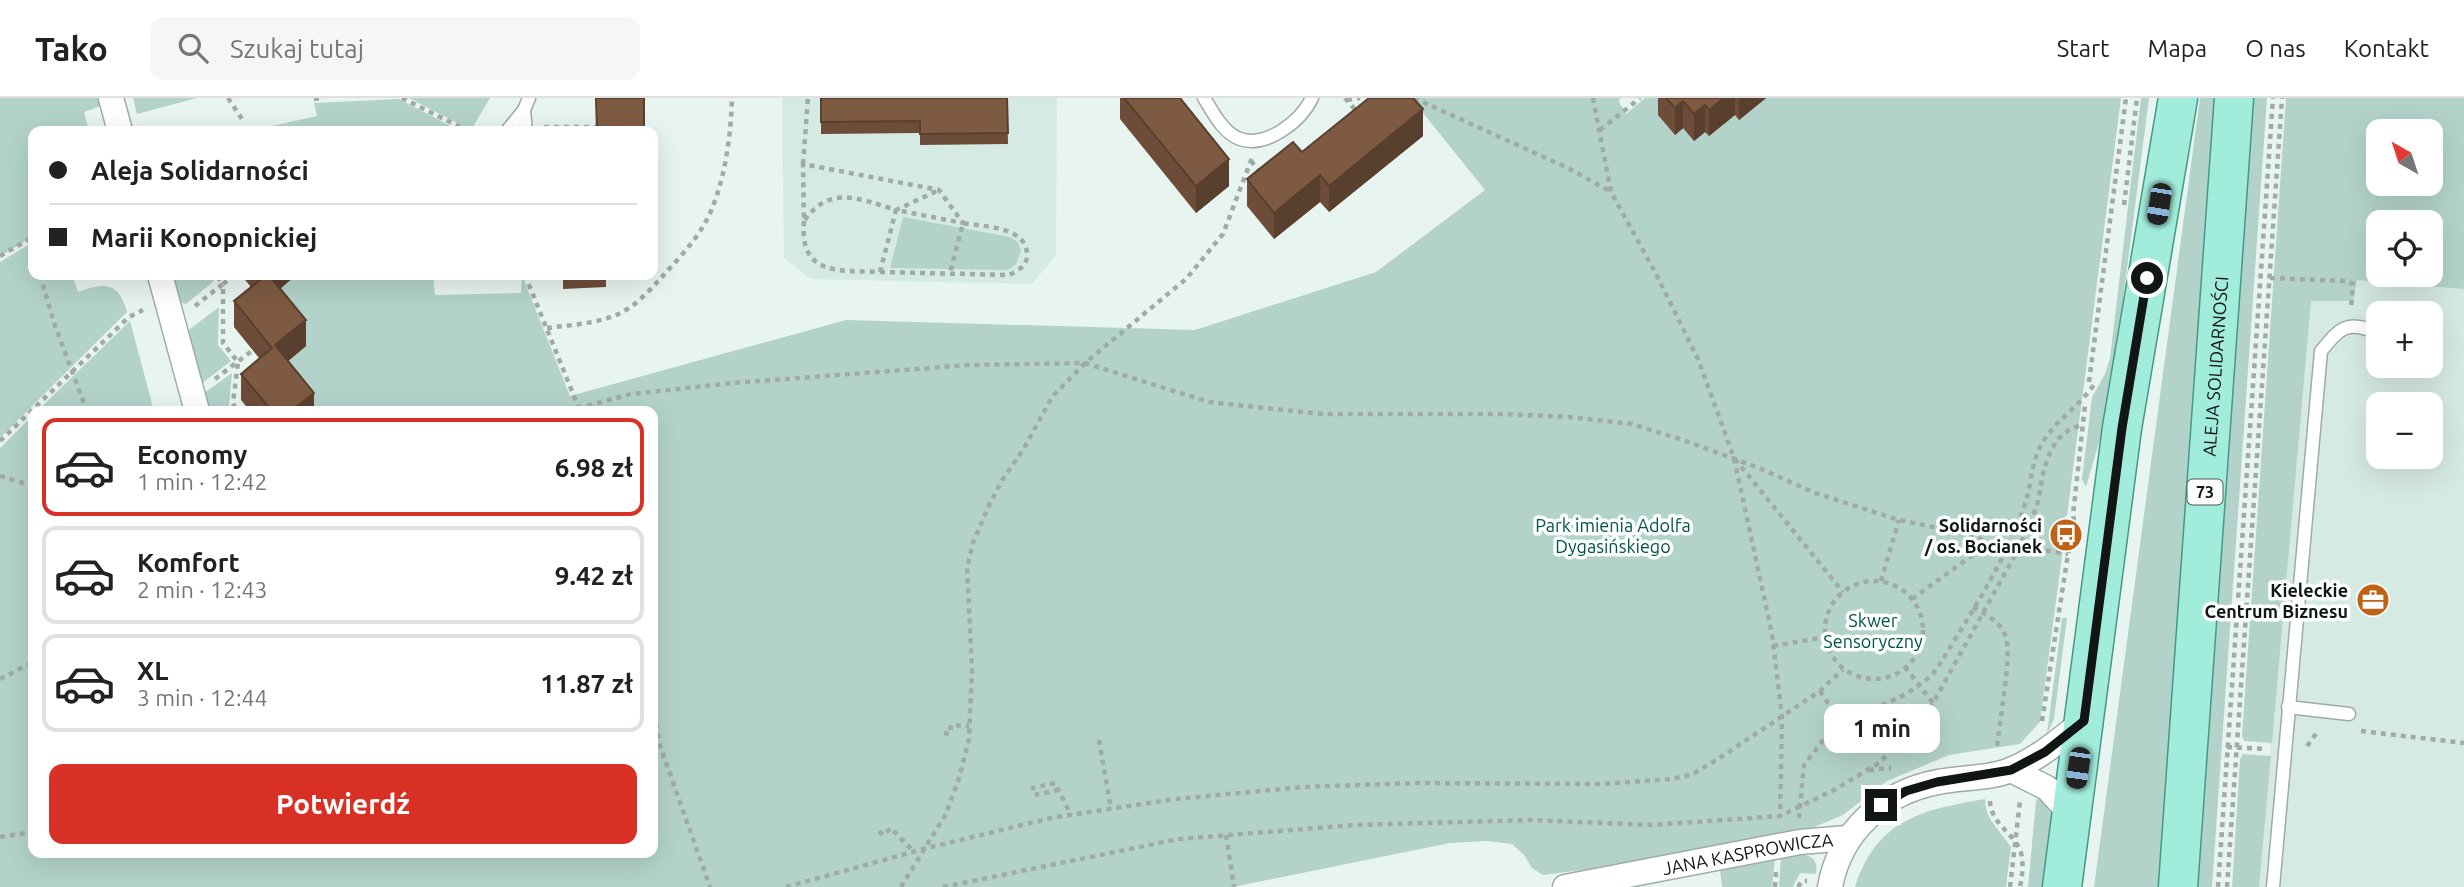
<!DOCTYPE html>
<html lang="pl">
<head>
<meta charset="utf-8">
<style>
	body { margin:0; font-family:Ubuntu,sans-serif; background:#f6f6f6; color:#222; height:100vh; display:flex; flex-direction:column; font-size:26px; white-space:nowrap }
	* { box-sizing:border-box; margin:0 }
	p { font-size:23px; color:#767676 }
	.icon { flex:none; width:38px; height:38px; fill:none; stroke:currentColor; stroke-width:2; stroke-linecap:round; stroke-linejoin:round }
	.map { position:relative; flex:1; overflow:hidden }
	.panel { position:absolute; left:28px; top:308px; width:630px; height:452px; display:flex; flex-direction:column; background:#fff; border-radius:14px; box-shadow:0 7px 28px #0002 }
	.panel>* { flex:none }
	.banner { position:absolute; left:28px; top:28px; width:630px; height:154px; border-radius:14px; box-shadow:0 7px 28px #0002; display:grid; align-content:center; height:154px; padding:0 21px; background:#fff }
	.needle { width:46px; rotate:321deg }
	.buttons { position:absolute; left:2366px; top:21px; display:grid; gap:14px }
	.buttons a { display:grid; place-items:center; width:77px; height:77px; border-radius:14px; background:#fff; box-shadow:0 7px 28px #0002; font-size:35px }
	.end { position:absolute; width:32px; height:32px; margin:-16px; border:9px solid #111514; background:#fff; box-shadow:0 0 0 4px #fff }
	.from { border-radius:50% }
	.bubble { position:absolute; height:49px; border-radius:14px; background:#fff; box-shadow:0 7px 28px #0002; font-size:23px; font-weight:600; line-height:49px; text-align:center }
	.car { position:absolute; width:21px; height:42px; margin:-21px -10px; border-radius:9px; box-shadow:0 0 5px 2px #0007; background:linear-gradient(#222 24%,#8ab4d8 0 40%,#222 0 76%,#8ab4d8 0 86%,#222 0) }
	.banner b { display:flex; align-items:center; gap:24px; height:66px; font-size:26px }
	.banner b+b { border-top:2px solid #e0e0e0 }
	.banner i { width:18px; height:18px; background:#222 }
	ul { padding:12px 0 0; list-style:none }
	li { display:flex; align-items:center; gap:21px; height:98px; margin:0 14px 10px; padding:0 7px; border:4px solid #e0e0e0; border-radius:14px }
	li div { flex:1 }
	li b { display:block; font-size:26px }
	li em { font-style:normal; font-weight:600 }
	li.selected { border-color:#d93025 }
	li>.icon { width:63px; height:63px; stroke-width:1.5 }
	.cta { display:flex; gap:14px; margin-top:auto; padding:14px 21px }
	.cta a { flex:1; height:80px; border-radius:14px; background:#d93025; color:#fff; font-size:28px; font-weight:600; line-height:80px; text-align:center }
	header { display:flex; align-items:center; gap:42px; box-sizing:border-box; height:98px; padding:0 35px; background:#fff; border-bottom:2px solid #e0e0e0 }
	header strong { font-size:33px }
	nav { display:flex; gap:38px; margin-inline-start:auto; font-size:24px }
	.search { width:490px; height:63px; background:#f6f6f6; display:flex; align-items:center; gap:18px; box-sizing:border-box; padding:0 24px; border-radius:14px; color:#767676; font-size:26px }
	.map>svg:first-child { display:block }
</style>
</head>
<body>
<header>
<strong>Tako</strong>
<div class="search"><svg class="icon" aria-label="search" viewBox="0 0 24 24"><circle cx="10" cy="10" r="6"/><path d="M15 15l6 6"/></svg>Szukaj tutaj</div>
<nav><a>Start</a><a>Mapa</a><a>O nas</a><a>Kontakt</a></nav>
</header>
<div class="map">
<svg width="2464" height="789" viewBox="0 0 2464 789">
	<rect width="100%" height="100%" fill="#e8f4f0"/>
	<g fill="#d6eae4" fill-rule="evenodd">
		<path d="M782,0h275l-1,157 -24,29 -221,-5 -27,-21z"/>
		<path d="M2308,177l156,9v603h-205zM2378,215h53v53h-53zM2378,306h53v53h-53z"/>
	</g>
	<g fill="#b3d3ca" fill-rule="evenodd">
		<path d="M0,0h98l3,8 -17,6 5,19h-56v106l-33,19z"/>
		<path d="M133,0h64l-60,16z"/>
		<path d="M409,0h81l-19,32z"/>
		<path d="M1411,0h209l-1,4 7,12 19,-16h34l4,30 11,12 11,-8 4,4 26,-21 31,-17h355l-54,418h-2l-4,24 3,1 -24,181 -20,22 -71,11 -62,26 -44,34 -36,15 -218,39 -46,6 -11,-7 -8,-13 -12,-11 -25,-3 -37,2 -217,44h-1233v-439l33,-33v437h620v-441h-346l-32,-39 -8,-73 29,-24h137l2,20 86,-2 1,-18 48,121 276,-76 349,10 181,-58 109,-82z"/>
		<path d="M2141,0h8l-40,310 -23,79 -4,-8 10,-82 13,-23 5,-16z"/>
		<path d="M2200,0h18l-58,789h-66z"/>
		<path d="M2248,0h19l-55,789h-20z"/>
		<path d="M2286,0h178v191l-107,-9 -4,21h-42l-39,442 -28,-2 -2,-5zM2378,33h53v53h-53zM2378,124h53v53h-53z"/>
		<path d="M399,1l61,32h-211l68,-15 -3,-13z"/>
		<path d="M903,119l107,20 8,5 3,9 -5,13 -8,6 -118,-2z"/>
		<path d="M33,144v33h39l6,17c27,-10 41,-10 49,20l-127,126v-176z"/>
		<path d="M171,177h38l5,6 -28,23 -8,-2z"/>
		<path d="M219,209l-1,38 13,16 -30,23 -15,-52z"/>
		<path d="M130,223l24,90h-117z"/>
		<path d="M232,275l-3,34 2,4h-26l-5,-15z"/>
		<path d="M2062,520h5l-13,101 -7,15z"/>
		<path d="M2243,656l28,2 -12,131h-27l8,-128z"/>
		<path d="M2039,699l7,6 6,13 -9,71h-15l8,-86z"/>
		<path d="M1985,701c0,21 16,32 26,48l-5,40h-151c22,-68 67,-77 130,-88z"/>
		<path d="M1805,757c10,2 13,9 11,19l-16,-1 -7,14h-14l2,-30z"/>
		<path d="M1775,760l-3,29h-50l-2,-18z"/>
	</g>
	<g fill="none" stroke-linecap="round" stroke-linejoin="round">
		<defs>
			<g id="service">
				<path d="M1204,0c9,14 19,35 36,41 27,9 61,-18 72,-41"/>
				<path d="M524,12l2,21"/>
				<path d="M507,33l17,-21 5,-12"/>
				<path d="M2288,609l61,7"/>
				<path d="M2273,789l48,-536c20,-24 26,-31 57,-18"/>
			</g>
			<g id="minor">
				<path d="M111,0l9,33"/>
				<path d="M160,177l37,136"/>
				<path d="M2011,672l36,18 25,27"/>
				<path id="s1" d="M1565,789l235,-45 47,-4"/>
				<path d="M1830,789c10,-56 54,-95 108,-105 24,-5 52,-3 75,-13 26,-11 48,-30 71,-48"/>
			</g>
			<g id="primary">
				<path d="M2062,789l60,-459 56,-330"/>
				<path id="s2" d="M2178,789l56,-789"/>
			</g>
		</defs>
		<use href="#service" stroke="#9faba7" stroke-width="15"/>
		<use href="#minor" stroke="#9faba7" stroke-width="27"/>
		<use href="#primary" stroke="#469886" stroke-width="41"/>
		<g stroke="#a0aaa7" stroke-width="4.5" stroke-dasharray="5 5" stroke-linecap="butt">
			<path d="M228,0l14,21"/>
			<path d="M402,0l66,33"/>
			<path d="M1345,0l13,15"/>
			<path d="M1414,0l156,71 41,23"/>
			<path d="M1593,0l18,94 44,80 43,87 36,99 38,176 10,83 -2,99"/>
			<path d="M314,1l7,-1"/>
			<path d="M1347,2l13,-2"/>
			<path d="M544,29h52"/>
			<path d="M1600,32l40,-32"/>
			<path d="M1251,63l11,14"/>
			<path d="M803,66l5,-66"/>
			<path d="M2124,107l13,-107"/>
			<path d="M804,123c-5,56 36,49 76,51l16,-62 67,13 -24,-33 -136,-26 1,57c26,-37 56,-22 92,-11l43,-20"/>
			<path d="M0,158l33,-19"/>
			<path d="M880,174l129,3c9,-4 18,-9 18,-20 0,-29 -43,-28 -64,-32l-13,50"/>
			<path d="M40,177l15,51 32,85"/>
			<path d="M235,177l-12,9v59l15,19 -5,41 3,8"/>
			<path d="M525,177l55,136"/>
			<path d="M2270,180l77,3 6,3 -2,24"/>
			<path d="M195,208l28,-22 -7,-9"/>
			<path d="M547,230c23,-3 48,-4 69,-13 18,-7 32,-23 45,-37 15,-17 33,-35 44,-55 19,-34 26,-86 27,-125"/>
			<path d="M215,281l38,-29"/>
			<path d="M2089,284l37,-284"/>
			<path d="M568,313l63,-17 102,-11 236,-18 116,-2 124,39 113,12h181l66,3 63,7 51,16 76,28 56,25 84,27 77,16 12,8 42,4 38,6"/>
			<path d="M0,343l129,-124 14,-7"/>
			<path d="M1735,361l108,133"/>
			<path d="M0,378l33,10"/>
			<path d="M2074,423l-1,-6 12,-110"/>
			<path d="M1881,483l18,-61"/>
			<circle cx="1874" cy="532" r="49"/>
			<path d="M1912,501l76,-55"/>
			<path d="M1973,509c13,8 27,14 33,30 6,18 -7,88 -9,110"/>
			<path d="M1773,548l52,-9"/>
			<path d="M1905,569l28,36"/>
			<path d="M0,581l33,-17"/>
			<path d="M1820,593l19,29c35,-12 73,-22 98,-51 30,-50 70,-109 88,-165 6,-18 6,-39 15,-57 12,-25 40,-40 55,-64"/>
			<path d="M653,606l6,39 51,144"/>
			<path d="M2042,623l26,-167 4,-17"/>
			<path d="M2361,633l103,12"/>
			<path d="M944,635l6,1 1,-9 18,1"/>
			<path d="M1099,642l12,69"/>
			<path d="M2307,648l11,-15"/>
			<path d="M2227,649l39,2"/>
			<path d="M1869,672l22,-2"/>
			<path d="M1059,692l-25,5 -1,-7 22,-5 16,32"/>
			<path d="M1990,703c1,24 25,32 31,52 3,12 1,23 -1,34"/>
			<path d="M1799,720l5,-53 35,-45"/>
			<path d="M879,733l4,4 8,-7 22,23"/>
			<path d="M1226,737l8,52"/>
			<path d="M0,739l33,-5"/>
			<path d="M786,789l141,-39 124,-30 125,-19 127,-12 113,-4 187,1 67,-5 21,-4 27,-16 102,-68 23,-22"/>
			<path d="M901,789l45,-73 13,-36 10,-39 3,-70 -5,-101 6,-25 17,-40 13,-24 20,-29 29,-53 33,-34 101,-84 37,-45 29,-76"/>
			<path d="M943,789l236,-48 176,-14 176,-5 120,5 129,-9 56,-27 43,-26 27,-27 27,-33 86,-155 18,-42 7,-37 7,-19 7,-11 11,-9 14,-6"/>
			<path d="M1775,789l1,-15"/>
			<path d="M1798,789l4,-6h5"/>
			<path d="M2010,789l10,-86"/>
			<path d="M2218,789l55,-789"/>
			<path d="M2227,789l55,-789"/>
		</g>
		<use href="#service" stroke="#fff" stroke-width="12"/>
		<use href="#minor" stroke="#fff" stroke-width="24"/>
		<use href="#primary" stroke="#a1ecdb" stroke-width="38"/>
	</g>
	<g fill="#6d4d39">
		<path d="M821,0h186l1,46 -88,1v-12l-99,1z"/>
		<path d="M1120,0h60l49,88 -33,27 -76,-94z"/>
		<path d="M1658,0h108l-27,22 -4,-5 -26,21 -4,-4 -11,9 -11,-13 -8,7 -17,-20z"/>
		<path d="M1423,38l-94,76 -9,-10 -46,37 -27,-33v-27l55,-27z"/>
		<path d="M241,177h55l-16,14 26,57 -18,15 26,50h-64l-9,-11v-26l18,-16 -25,-31v-26l17,-14z"/>
		<path d="M563,177h43v12l-43,2z"/>
	</g>
	<g fill="#593f2e">
		<path d="M1724,0h11v17l-26,21v-26z"/>
		<path d="M1739,0h27l-27,22z"/>
		<path d="M1683,3v27l-8,7v-27z"/>
		<path d="M1705,7v27l-11,9v-27z"/>
		<path d="M1423,11v27l-94,76v-26z"/>
		<path d="M1229,61v27l-33,27v-27z"/>
		<path d="M1320,77v27l-46,37v-26z"/>
		<path d="M265,177h31l-33,28z"/>
		<path d="M306,222v26l-31,26v-27z"/>
		<path d="M314,295v18h-23z"/>
	</g>
	<g fill="#7f5a42" stroke="#593f2e" stroke-width="2">
		<path d="M596,0h48v33h-47z"/>
		<path d="M821,0h186l1,35 -88,1v-13l-99,1z"/>
		<path d="M1124,0h56l49,61 -33,27z"/>
		<path d="M1369,0h44l10,11 -94,77 -9,-11 -46,38 -27,-34 46,-37 9,10z"/>
		<path d="M1666,0h58l-15,12 -4,-5 -11,9 -11,-13 -8,7z"/>
		<path d="M266,177h3l37,45 -31,25 39,48 -23,18h-19l-31,-37 31,-26 -38,-47z"/>
	</g>
	<g fill="none" stroke-linecap="round" stroke-linejoin="round">
		<path stroke="#111514" stroke-width="9" d="M1881,707l25,-14 31,-9 74,-12 34,-18 39,-31 38,-293 25,-150"/>
	</g>
	<defs>
		<symbol id="bus-disc" viewBox="-11 -11 22 22"><circle r="9.5" fill="#bf6216" stroke="#fcfffe"/><path d="M-5-6H5V4H4V6H2V4H-2V6H-4V4H-5ZM-3.5-4V0h7V-4ZM-3.5 1.2v1.5H-2V1.2ZM2 1.2v1.5H3.5V1.2Z" fill="#fff"/></symbol>
		<symbol id="office-disc" viewBox="-11 -11 22 22"><circle r="9.5" fill="#bf6216" stroke="#fcfffe"/><path d="M-6-3h4V-5.5h4V-3h4V5H-6ZM-1-4.5V-3h2v-1.5ZM-6 0V1H6V0Z" fill="#fff"/></symbol>
	</defs>
	<g fill-rule="evenodd">
		<use href="#bus-disc" x="2047" y="418" width="38" height="38"/>
		<use href="#office-disc" x="2354" y="483" width="38" height="38"/>
	</g>
	<g text-anchor="middle" dominant-baseline="central" stroke-width="7" stroke-linejoin="round" paint-order="stroke">
		<rect fill="#fcfffe" stroke="#585b5a" stroke-width="2" x="2187.5" y="381.5" width="35" height="25" rx="5"/>
		<g font-size="16" font-weight="bold" fill="#111514">
			<text x="2205" y="394">73</text>
		</g>
		<g font-size="18" fill="#111514" stroke="#fcfffe">
			<text stroke="none"><textPath href="#s2" startOffset="522">ALEJA SOLIDARNOŚCI</textPath></text>
			<text stroke="none"><textPath href="#s1" startOffset="186">JANA KASPROWICZA</textPath></text>
		</g>
		<g font-size="18" fill="#045345" stroke="#fcfffe">
			<text x="1613" y="427">Park imienia Adolfa<tspan x="1613" dy="21">Dygasińskiego</tspan></text>
			<text x="1873" y="522">Skwer<tspan x="1873" dy="21">Sensoryczny</tspan></text>
		</g>
		<g font-size="18" font-weight="bold" fill="#111514" stroke="#fcfffe" text-anchor="end">
			<text x="2042" y="427">Solidarności<tspan x="2042" dy="21">/ os. Bocianek</tspan></text>
			<text x="2348" y="492">Kieleckie<tspan x="2348" dy="21">Centrum Biznesu</tspan></text>
		</g>
	</g>
</svg>
<div class="buttons">
<a><svg class="needle" viewBox="-14 -14 28 28"><path d="M0-13l5 13h-10z" fill="#e53935"/><path d="M0 13l5-13h-10z" fill="#767676"/></svg></a>
<a><svg class="icon" aria-label="locate" viewBox="0 0 24 24"><circle cx="12" cy="12" r="6"/><path d="M12 2v4M12 18v4M2 12h4M18 12h4"/></svg></a>
<a>+</a>
<a>−</a>
</div>
<i class="end from" style="left:2147px;top:180px"></i>
<i class="end" style="left:1881px;top:707px"></i>
<div class="bubble" style="left:1824px;top:606px;width:116px">1 min</div>
<i class="car" style="left:2159px;top:106px;rotate:189deg"></i>
<i class="car" style="left:2078px;top:670px;rotate:188deg"></i>
<div class="banner">
<b><i class="from"></i>Aleja Solidarności</b>
<b><i></i>Marii Konopnickiej</b>
</div>
<section class="panel">
<ul>
<li class="selected"><svg class="icon" aria-label="car" viewBox="0 0 24 24"><path d="M5 17H2v-5l4-1 3-4h7l3 4 3 1v5h-3M9 17h6M6 11h13"/><circle cx="7" cy="17" r="2"/><circle cx="17" cy="17" r="2"/></svg><div><b>Economy</b><p>1 min · 12:42</p></div><em>6.98 zł</em></li>
<li><svg class="icon" aria-label="car" viewBox="0 0 24 24"><path d="M5 17H2v-5l4-1 3-4h7l3 4 3 1v5h-3M9 17h6M6 11h13"/><circle cx="7" cy="17" r="2"/><circle cx="17" cy="17" r="2"/></svg><div><b>Komfort</b><p>2 min · 12:43</p></div><em>9.42 zł</em></li>
<li><svg class="icon" aria-label="car" viewBox="0 0 24 24"><path d="M5 17H2v-5l4-1 3-4h7l3 4 3 1v5h-3M9 17h6M6 11h13"/><circle cx="7" cy="17" r="2"/><circle cx="17" cy="17" r="2"/></svg><div><b>XL</b><p>3 min · 12:44</p></div><em>11.87 zł</em></li>
</ul>
<div class="cta"><a>Potwierdź</a></div>
</section>
</div>
</body>
</html>
